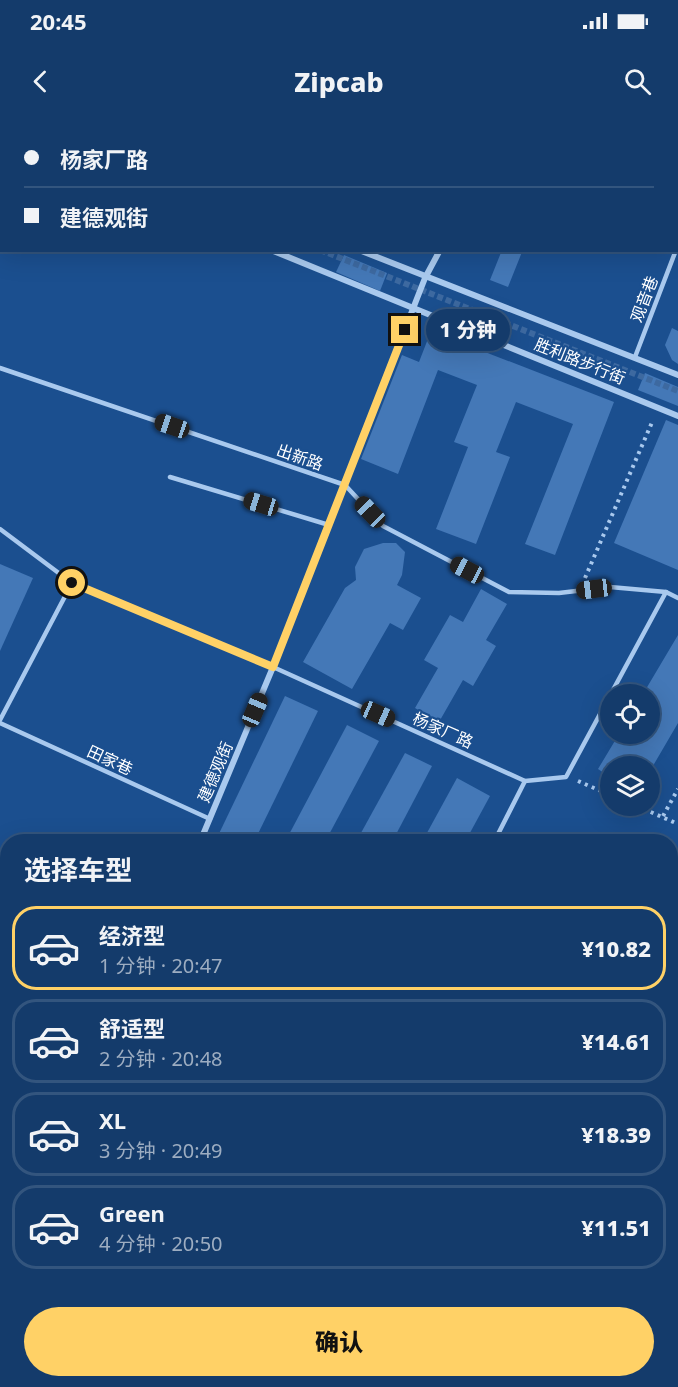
<!DOCTYPE html>
<html lang="zh">
<head>
<meta charset="utf-8">
<style>
	body { margin:0; font-family:"Noto Sans","Noto Sans SC",sans-serif; background:#1d4271; color:#f1f3f6; height:100vh; display:flex; flex-direction:column; font-size:22px; white-space:nowrap }
	* { box-sizing:border-box; margin:0 }
	p { font-size:20px; color:#9dadc1 }
	.icon { flex:none; width:33px; height:33px; fill:none; stroke:currentColor; stroke-width:2; stroke-linecap:round; stroke-linejoin:round }
	.map { position:relative; flex:1; overflow:hidden }
	.details { position:absolute; left:0px; top:714px; width:678px; height:554px; display:flex; flex-direction:column; background:#143b6b; border-radius:24px 24px 0 0; box-shadow:0 6px 24px #0002,0 0 0 2px #33557e }
	.details>* { flex:none }
	.banner { position:absolute; left:0px; top:0px; width:678px; height:132px; box-shadow:0 6px 24px #0002,0 0 0 2px #33557e; display:grid; align-content:center; height:132px; padding:0 24px; background:#143b6b }
	.buttons { position:absolute; left:600px; top:564px; display:grid; gap:12px }
	.buttons a { display:grid; place-items:center; width:60px; height:60px; border-radius:50%; background:#143b6b; box-shadow:0 6px 24px #0002,0 0 0 2px #33557e; font-size:30px }
	.end { position:absolute; width:27px; height:27px; margin:-14px; border:8px solid #ffd166; background:#111; box-shadow:0 0 0 3px #111 }
	.from { border-radius:50% }
	.bubble { position:absolute; height:42px; border-radius:21px; background:#143b6b; box-shadow:0 6px 24px #0002,0 0 0 2px #33557e; font-size:20px; font-weight:800; line-height:42px; text-align:center }
	.car { position:absolute; width:18px; height:36px; margin:-18px -9px; border-radius:8px; box-shadow:0 0 4px 2px #0007; background:linear-gradient(#222 24%,#8ab4d8 0 40%,#222 0 76%,#8ab4d8 0 86%,#222 0) }
	.banner b { display:flex; align-items:center; gap:21px; height:57px; font-size:22px }
	.banner b+b { border-top:2px solid #33557e }
	.banner i { width:15px; height:15px; background:#f1f3f6 }
	ul { padding:0; list-style:none }
	li { display:flex; align-items:center; gap:18px; height:84px; margin:0 12px 9px; padding:0 12px; border:3px solid #33557e; border-radius:24px }
	li div { flex:1 }
	li b { display:block; font-size:22px }
	li em { font-style:normal; font-weight:800 }
	li.on { border-color:#ffd166 }
	li>.icon { width:54px; height:54px; stroke-width:1.5 }
	h2 { padding:0 24px; font-size:27px; line-height:72px }
	.cta { display:flex; gap:12px; margin-top:auto; padding:12px 24px }
	.cta a { flex:1; height:69px; border-radius:36px; background:#ffd166; color:#111; font-size:24px; font-weight:800; line-height:69px; text-align:center }
	.status { display:flex; justify-content:space-between; align-items:center; height:42px; padding:0 30px; background:#143b6b; direction:ltr }
	.status svg { height:16px; fill:currentColor }
	header { display:flex; justify-content:space-between; align-items:center; height:78px; padding:0 24px; background:#143b6b; font-size:27px; font-weight:800 }
	.map>svg:first-child { display:block }
</style>
</head>
<body>
<div class="status"><b>20:45</b><svg viewBox="0 0 49 12"><path d="M0 12V9h3v3zM5 12V6h3v6zM10 12V3h3v9zM15 12V0h3v12zM26 1h20v11H26zM47 4h2v5h-2z"/></svg></div>
<header><svg class="icon" aria-label="back" viewBox="0 0 24 24"><path d="M15 5l-7 7 7 7"/></svg>Zipcab<svg class="icon" aria-label="search" viewBox="0 0 24 24"><circle cx="10" cy="10" r="6"/><path d="M15 15l6 6"/></svg></header>
<div class="map">
<svg width="678" height="1267" viewBox="0 0 678 1267">
	<rect width="100%" height="100%" fill="#1b4f8f"/>
	<g fill="#4478b7">
		<path d="M502,130l20,2 -14,35 -18,-7z"/>
		<path d="M344,135l43,18 -7,18 -44,-19z"/>
		<path d="M672,208l6,3v33l-6,-4 -7,-15z"/>
		<path d="M431,211l183,71 -59,153 -30,-11 48,-120 -57,-22 -20,50 14,5 -34,87 -40,-15 32,-82 -14,-5 23,-57 -39,-15 -40,104 -37,-15 41,-104 17,7z"/>
		<path d="M645,253l33,14v19l-40,-16z"/>
		<path d="M666,300l12,5v145l-64,-27z"/>
		<path d="M383,423h13l9,9 -3,23 -5,10 24,13 -18,32 -13,-7 -38,66 -49,-27 42,-74 11,-8 -1,-13 9,-18z"/>
		<path d="M0,444l33,14 -33,73z"/>
		<path d="M481,469l26,15 -21,36 10,6 -23,40 -10,-6 -24,42 -24,-14 23,-40 -14,-8 26,-45 13,7z"/>
		<path d="M678,515v88l-28,48v-5h-40v11l-12,-8 21,-35h31v-40h-7z"/>
		<path d="M285,576l33,15 -64,131h-39z"/>
		<path d="M347,605l32,16 -54,101h-40z"/>
		<path d="M405,633l27,13 -40,76h-36z"/>
		<path d="M457,658l33,18 -25,46h-43z"/>
		<path d="M678,738v95l-8,-4v-76z"/>
		<path d="M670,1131l8,4 -8,18z"/>
		<path d="M670,1183l8,2v26l-8,-2z"/>
		<path d="M8,1201v22l-8,-1z"/>
		<path d="M670,1219l8,2v26l-8,-2z"/>
		<path d="M350,1260l-3,7h-164l-25,-6z"/>
		<path d="M381,1260h46l-2,7h-32l-13,-3z"/>
	</g>
	<g fill="none" stroke-linecap="round" stroke-linejoin="round">
		<g stroke="#3d69a0" stroke-width="6" stroke-dasharray="6 3" stroke-linecap="butt">
			<path d="M0,16l2,1"/>
			<path d="M320,130l358,141"/>
		</g>
		<g stroke="#a9c9ee" stroke-width="4" stroke-dasharray="3 4.5" stroke-linecap="butt">
			<path d="M585,458l68,-158"/>
			<path d="M578,661l32,14"/>
			<path d="M637,686l41,18"/>
			<path d="M663,696l15,-27"/>
		</g>
		<g stroke="#a9c9ee" stroke-width="4.5">
			<path d="M23,2v-2"/>
			<path d="M635,237l41,-107"/>
			<path d="M0,248l345,117 38,41 126,66 50,1 51,-6 56,5 12,6"/>
			<path d="M170,357l159,48"/>
			<path d="M0,409l72,54 201,84 252,114 41,-4 100,-185"/>
			<path d="M0,600l72,-137"/>
			<path d="M0,603l210,96"/>
			<path d="M494,722l31,-61"/>
			<path d="M0,833l8,4"/>
			<path d="M670,977l8,2"/>
			<path d="M0,989l8,4"/>
		</g>
		<g stroke="#a9c9ee" stroke-width="6">
			<path d="M511,2l1,-2"/>
			<path d="M0,5h2"/>
			<path d="M0,41h2"/>
			<path d="M271,130l407,166"/>
			<path d="M359,130l319,125"/>
			<path d="M200,722l73,-175 152,-389 15,-28"/>
			<path d="M0,1166l8,-16"/>
		</g>
		<g stroke="#f0f6ff" stroke-width="15">
			<path d="M0,1251l8,2"/>
			<path d="M35,1260l27,7"/>
		</g>
	</g>
	<g fill="none" stroke-linecap="round" stroke-linejoin="round">
		<path stroke="#ffd166" stroke-width="8" d="M72,463l201,84 132,-337"/>
	</g>
	<g text-anchor="middle" dominant-baseline="central" stroke-width="4.5" stroke-linejoin="round" paint-order="stroke">
		<g font-size="16" fill="#fff" stroke="#1b4f8f">
			<text transform="translate(644 179) rotate(-69)">观音巷</text>
			<text transform="translate(580 241) rotate(22)">胜利路步行街</text>
			<text transform="translate(300 337) rotate(19)">出新路</text>
			<text transform="translate(443 610) rotate(24)">杨家厂路</text>
			<text transform="translate(110 640) rotate(25)">田家巷</text>
			<text transform="translate(215 652) rotate(-67)">建德观街</text>
		</g>
	</g>
</svg>
<div class="buttons">
<a><svg class="icon" aria-label="locate" viewBox="0 0 24 24"><circle cx="12" cy="12" r="6"/><path d="M12 2v4M12 18v4M2 12h4M18 12h4"/></svg></a>
<a><svg class="icon" aria-label="layers" viewBox="0 0 24 24"><path d="M12 4l9 5-9 5-9-5zM3 14l9 5 9-5"/></svg></a>
</div>
<i class="end from" style="left:72px;top:463px"></i>
<i class="end" style="left:405px;top:210px"></i>
<div class="bubble" style="left:426px;top:189px;width:84px">1 分钟</div>
<i class="car" style="left:172px;top:306px;rotate:289deg"></i>
<i class="car" style="left:261px;top:384px;rotate:287deg"></i>
<i class="car" style="left:370px;top:392px;rotate:316deg"></i>
<i class="car" style="left:467px;top:450px;rotate:298deg"></i>
<i class="car" style="left:594px;top:469px;rotate:263deg"></i>
<i class="car" style="left:255px;top:590px;rotate:23deg"></i>
<i class="car" style="left:378px;top:594px;rotate:114deg"></i>
<div class="banner">
<b><i class="from"></i>杨家厂路</b>
<b><i></i>建德观街</b>
</div>
<section class="details">
<h2>选择车型</h2>
<ul>
<li class="on"><svg class="icon" aria-label="car" viewBox="0 0 24 24"><path d="M5 17H2v-5l4-1 3-4h7l3 4 3 1v5h-3M9 17h6M6 11h13"/><circle cx="7" cy="17" r="2"/><circle cx="17" cy="17" r="2"/></svg><div><b>经济型</b><p>1 分钟 · 20:47</p></div><em>¥10.82</em></li>
<li><svg class="icon" aria-label="car" viewBox="0 0 24 24"><path d="M5 17H2v-5l4-1 3-4h7l3 4 3 1v5h-3M9 17h6M6 11h13"/><circle cx="7" cy="17" r="2"/><circle cx="17" cy="17" r="2"/></svg><div><b>舒适型</b><p>2 分钟 · 20:48</p></div><em>¥14.61</em></li>
<li><svg class="icon" aria-label="car" viewBox="0 0 24 24"><path d="M5 17H2v-5l4-1 3-4h7l3 4 3 1v5h-3M9 17h6M6 11h13"/><circle cx="7" cy="17" r="2"/><circle cx="17" cy="17" r="2"/></svg><div><b>XL</b><p>3 分钟 · 20:49</p></div><em>¥18.39</em></li>
<li><svg class="icon" aria-label="car" viewBox="0 0 24 24"><path d="M5 17H2v-5l4-1 3-4h7l3 4 3 1v5h-3M9 17h6M6 11h13"/><circle cx="7" cy="17" r="2"/><circle cx="17" cy="17" r="2"/></svg><div><b>Green</b><p>4 分钟 · 20:50</p></div><em>¥11.51</em></li>
</ul>
<div class="cta"><a>确认</a></div>
</section>
</div>
</body>
</html>
